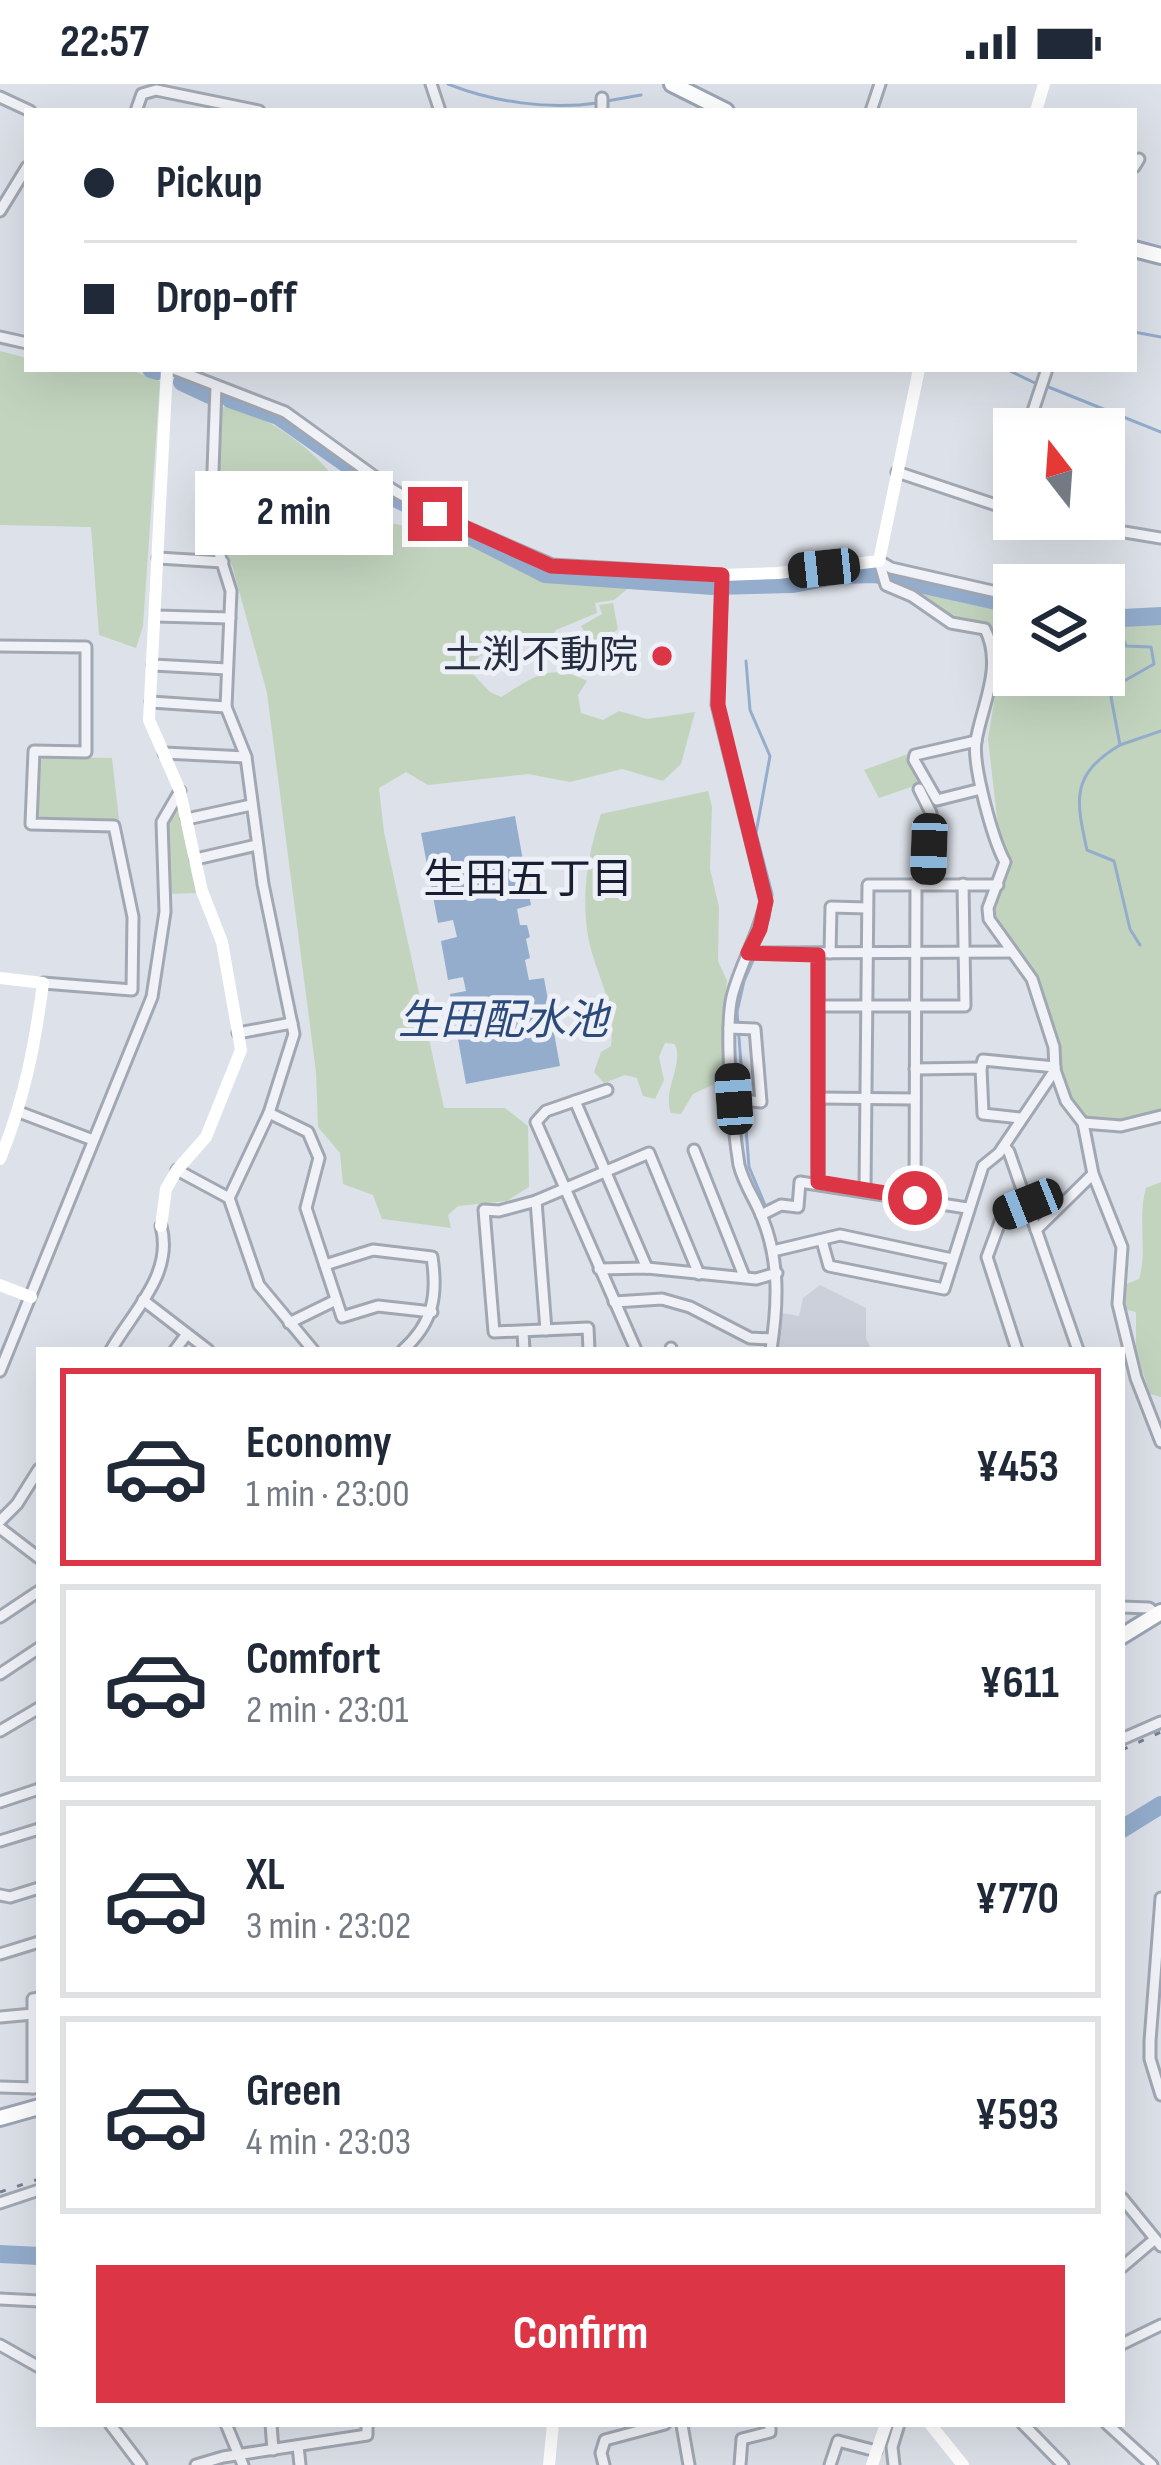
<!DOCTYPE html>
<html lang="en">
<head>
<meta charset="utf-8">
<style>
	body { margin:0; font-family:"Sofia Sans Condensed","Noto Sans JP",sans-serif; background:#f6f6f7; color:#1f2937; height:100vh; display:flex; flex-direction:column; font-size:45px; white-space:nowrap }
	* { box-sizing:border-box; margin:0 }
	p { font-size:39px; color:#747a83 }
	.icon { flex:none; width:66px; height:66px; fill:none; stroke:currentColor; stroke-width:2; stroke-linecap:round; stroke-linejoin:round }
	.map { position:relative; flex:1; overflow:hidden }
	.details { position:absolute; left:36px; top:1263px; width:1089px; height:1080px; display:flex; flex-direction:column; background:#fff; border-radius:0px; box-shadow:0 12px 48px #0002 }
	.details>* { flex:none }
	.hud { position:absolute; left:24px; top:24px; width:1113px; height:264px; border-radius:0px; box-shadow:0 12px 48px #0002; display:grid; align-content:center; height:264px; padding:0 60px; background:#fff }
	.needle { width:78px; rotate:343deg }
	.tools { position:absolute; left:993px; top:324px; display:grid; gap:24px }
	.tools a { display:grid; place-items:center; width:132px; height:132px; border-radius:0px; background:#fff; box-shadow:0 12px 48px #0002; font-size:60px }
	.end { position:absolute; width:54px; height:54px; margin:-27px; border:15px solid #dc3546; background:#fff; box-shadow:0 0 0 6px #fff }
	.from { border-radius:50% }
	.bubble { position:absolute; height:84px; border-radius:0px; background:#fff; box-shadow:0 12px 48px #0002; font-size:39px; font-weight:700; line-height:84px; text-align:center }
	.car { position:absolute; width:36px; height:72px; margin:-36px -18px; border-radius:15px; box-shadow:0 0 9px 3px #0007; background:linear-gradient(#222 24%,#8ab4d8 0 40%,#222 0 76%,#8ab4d8 0 86%,#222 0) }
	.hud b { display:flex; align-items:center; gap:42px; height:114px; font-size:45px }
	.hud b+b { border-top:3px solid #e0e1e3 }
	.hud i { width:30px; height:30px; background:#1f2937 }
	ul { padding:21px 0 0; list-style:none }
	li { display:flex; align-items:center; gap:36px; height:198px; margin:0 24px 18px; padding:0 36px; border:6px solid #e0e1e3; border-radius:0px }
	li div { flex:1 }
	li b { display:block; font-size:45px }
	li em { font-style:normal; font-weight:700 }
	li.current { border-color:#dc3546 }
	li>.icon { width:108px; height:108px; stroke-width:1.5 }
	.cta { display:flex; gap:24px; margin-top:auto; padding:24px 60px }
	.cta a { flex:1; height:138px; border-radius:0px; background:#dc3546; color:#fff; font-size:48px; font-weight:700; line-height:138px; text-align:center }
	.status { display:flex; justify-content:space-between; align-items:center; height:84px; padding:0 60px; background:#fff; direction:ltr }
	.status svg { height:33px; fill:currentColor }
	.map>svg:first-child { display:block }
</style>
</head>
<body>
<div class="status"><b>22:57</b><svg viewBox="0 0 49 12"><path d="M0 12V9h3v3zM5 12V6h3v6zM10 12V3h3v9zM15 12V0h3v12zM26 1h20v11H26zM47 4h2v5h-2z"/></svg></div>
<div class="map">
<svg width="1161" height="2381" viewBox="0 0 1161 2381">
	<rect width="100%" height="100%" fill="#dde1e9"/>
	<path fill="#cbd0db" d="M820,1201l46,23v31l6,11h-94l3,-37 18,3 4,-18z"/>
	<g fill="#c2d4be">
		<path d="M0,267l27,7v11h101l32,12 -17,245 -7,22 -37,-13 -8,-108 -91,-2z"/>
		<path d="M232,321c69,29 90,55 135,113l80,17 98,42 40,7 46,2 -17,14 -19,3 2,10 -41,17 -12,17 -45,-5 -24,18 -3,13 18,19 11,5c33,-20 48,-35 86,-16l-9,14 3,18 22,7 16,-9 28,8 48,-7 -14,52 -18,17 -41,-12 -52,13 -42,-8 -100,11 -22,-13 -27,16 5,44 60,276h61l23,18 1,61 -22,14 -49,5 -10,9 3,13 -69,-9 -9,-24 -30,-11 -3,-31 -22,-26 -2,-55 -49,-379 -35,-128 -13,-29v-128z"/>
		<path d="M892,496l122,30v65h90v-52l57,-4v492l-43,9 -37,-4 -18,-35 -4,-34 -28,-80 -37,-44 -3,-11 19,-49 -12,-37 -10,-87 12,-73 -5,-33 -7,-8 -37,-8z"/>
		<path d="M613,519l5,26 -10,8 -14,28 -12,-5 8,-20 -9,-14 21,-12 -3,-9z"/>
		<path d="M908,670l12,30 -41,14 -15,-28z"/>
		<path d="M45,673l67,1 7,61h-77l-6,-6 3,-51z"/>
		<path d="M708,707l4,16 -2,62 9,38 -1,54 9,20 -3,32 5,64 -36,17 -12,20 -10,-1c-9,-24 13,-47 4,-69l-10,-1 -6,14 5,23 -9,19 -12,-3 -6,-18 -12,-3 -21,8 -10,-11 7,-20 10,-6c5,-46 -15,-68 -23,-110 -7,-42 0,-83 13,-122z"/>
		<path d="M172,724l6,1 18,84 -27,1 -3,-69z"/>
		<path d="M1161,1098v215l-11,-3 -14,-43v-39l-12,-3v-24l15,-6c9,-30 -2,-60 7,-91z"/>
	</g>
	<path fill="#94adcd" d="M515,732l16,89 -14,4 3,16h7l3,12 -4,2 4,19 -5,2 4,20 15,-2 16,88 -94,18 -16,-90 16,-3 -3,-14 -15,3 -7,-39 16,-4 -4,-17 -15,3 -17,-90z"/>
	<g fill="none" stroke-linecap="round" stroke-linejoin="round">
		<g stroke="#94adcd" stroke-width="3">
			<path d="M448,0c45,18 101,26 149,19"/>
			<path d="M607,17l34,-6"/>
			<path d="M1134,248l27,5"/>
			<path d="M1006,285l31,15"/>
			<path d="M1046,302l115,46"/>
			<path d="M1116,535l10,27 25,1 3,17 -37,21 -6,12 9,48 41,-14"/>
			<path d="M746,577l4,49 20,46 -14,77 16,61 -3,24 -11,29"/>
			<path d="M1120,661c-50,30 -44,55 -33,105l27,11 16,68 10,16"/>
			<path d="M755,872l-11,25 -7,31 12,155 16,38"/>
		</g>
		<g stroke="#94adcd" stroke-width="18">
			<path d="M151,285l7,2"/>
			<path d="M182,298l28,13"/>
			<path d="M230,315l48,17 117,82 150,76 168,12 80,-2 47,-9 35,-1 139,31"/>
			<path d="M1104,535l57,-3"/>
			<path d="M1122,1745l39,-24"/>
			<path d="M0,2170l39,2"/>
		</g>
		<defs>
			<g id="street">
				<path d="M431,0l9,27"/>
				<path d="M0,13l30,14"/>
				<path d="M136,27l6,-17 14,-4 103,21"/>
				<path d="M602,27v-13"/>
				<path d="M871,27l9,-27"/>
				<path d="M1134,83l5,-8"/>
				<path d="M0,127l27,-44"/>
				<path d="M0,253l27,6"/>
				<path d="M174,285l111,43 108,78 42,24 117,51 170,10 -5,130 49,196c-7,34 -26,63 -34,96 -8,35 1,130 7,168 5,20 16,34 23,52 18,44 16,87 9,133"/>
				<path d="M216,302l-5,141 20,64 -5,116 20,50 17,127 31,150 -25,79 -40,85"/>
				<path d="M1027,345l20,-60"/>
				<path d="M897,388l117,39"/>
				<path d="M1005,424l9,-32"/>
				<path d="M1046,435l115,19"/>
				<path d="M158,474l65,4"/>
				<path d="M879,477l7,24 26,11 39,27 34,6c19,37 -3,76 -9,112 -4,24 17,99 29,121l-17,46 1,11 43,60 22,68 1,23 11,31 17,22 10,51 29,73 -4,57 18,74 25,64"/>
				<path d="M879,477l12,7 123,28"/>
				<path d="M156,532l74,2"/>
				<path d="M0,562l86,1v105l-52,-1 -3,73 83,2 19,91 -1,73 -89,-7"/>
				<path d="M153,581l74,4"/>
				<path d="M151,618l75,5"/>
				<path d="M976,657l-61,14 -1,5 23,40 44,-11"/>
				<path d="M164,669l82,4"/>
				<path d="M919,705l12,24 -3,71"/>
				<path d="M187,735l64,-14"/>
				<path d="M196,775l61,-14"/>
				<path d="M748,869l264,-1"/>
				<path d="M830,869l1,-46 36,1"/>
				<path d="M818,871v227"/>
				<path d="M819,922h146l-2,-122"/>
				<path d="M729,944l26,1 6,73 -27,-3"/>
				<path d="M238,949l54,-10"/>
				<path d="M981,984l2,-8 72,7"/>
				<path d="M915,985l66,-1 2,46 37,4"/>
				<path d="M607,1006l-61,21 -10,11 100,228"/>
				<path d="M818,1014l97,1"/>
				<path d="M575,1017l72,167"/>
				<path d="M19,1028l74,28"/>
				<path d="M269,1029l39,19 11,26 -13,50 36,109 36,-11 54,6"/>
				<path d="M1083,1039l38,3 40,-10"/>
				<path d="M1004,1062l5,6 69,198"/>
				<path d="M694,1066l50,126"/>
				<path d="M177,1086l52,28 30,87 54,65"/>
				<path d="M865,1106l3,-305h130"/>
				<path d="M915,1114l1,-313"/>
				<path d="M536,1117l-37,10 -15,-1 10,122 94,-4 1,22"/>
				<path d="M761,1131l20,-10 17,2 2,-25 167,26"/>
				<path d="M1036,1146l57,-56"/>
				<path d="M822,1157l7,25 115,23 39,-123 16,-13 56,-83"/>
				<path d="M773,1167l67,-16 112,24"/>
				<path d="M325,1181l48,-15 59,7c6,39 1,66 -29,93"/>
				<path d="M599,1185l48,-1 109,11 21,-6"/>
				<path d="M143,1216l65,50"/>
				<path d="M614,1218l48,-3 28,8 60,31 22,1"/>
				<path d="M289,1239l47,-23"/>
				<path d="M546,1246l-10,-129 113,-48 50,121"/>
				<path d="M523,1248l1,18"/>
				<path d="M671,1264v2"/>
				<path d="M111,1266c22,-39 63,-76 50,-124"/>
				<path d="M175,1266l12,-16"/>
				<path d="M1017,1266l-30,-93 16,-43 24,-9"/>
				<path d="M0,1287l152,-374 13,-85 -3,-90 18,-31"/>
				<path d="M0,1437l17,-17 22,-35"/>
				<path d="M0,1444l39,30"/>
				<path d="M1122,1523l27,1 9,7"/>
				<path d="M0,1533l39,-26"/>
				<path d="M0,1590l39,-26"/>
				<path d="M0,1647l39,-23"/>
				<path d="M1122,1655l39,-17"/>
				<path d="M0,1718l39,-13"/>
				<path d="M0,1757l39,-12"/>
				<path d="M0,1811l10,2 29,-9"/>
				<path d="M1161,1814l-11,143v18l11,36"/>
				<path d="M0,1870l39,-12"/>
				<path d="M0,1933l33,-3"/>
				<path d="M0,2003l34,1"/>
				<path d="M33,2004v-89l6,-1"/>
				<path d="M1122,2114l39,48"/>
				<path d="M0,2119l39,-13"/>
				<path d="M1122,2183l33,-28"/>
				<path d="M0,2215l39,2"/>
				<path d="M1122,2260l39,-19"/>
				<path d="M0,2261l39,22"/>
				<path d="M110,2340l31,41"/>
				<path d="M226,2340l17,41"/>
				<path d="M271,2340l2,26"/>
				<path d="M1023,2340l40,41"/>
				<path d="M1107,2340l45,41"/>
				<path d="M682,2341l7,40"/>
				<path d="M298,2362l2,19"/>
				<path d="M196,2381l27,-8 144,-22v-11"/>
				<path d="M604,2381l-3,-12 4,-13 60,-16"/>
				<path d="M740,2381l2,-26 28,-7v-8"/>
				<path d="M830,2381l8,-24 38,10"/>
				<path d="M894,2381l-2,-18 7,-23"/>
			</g>
			<g id="primary">
				<path d="M672,0l54,27"/>
				<path d="M1134,165l27,7"/>
				<path d="M1122,1552l39,-24"/>
				<path d="M0,2034l39,-11"/>
			</g>
		</defs>
		<use href="#street" stroke="#a2a8b3" stroke-width="15"/>
		<use href="#primary" stroke="#9ba5b6" stroke-width="20"/>
		<use href="#street" stroke="#f0f2f7" stroke-width="9"/>
		<g stroke="#fff" stroke-width="12">
			<path d="M1036,27l8,-27"/>
			<path d="M722,491l56,-2 101,-12 40,-192"/>
			<path d="M0,894l43,5c-8,62 -19,118 -43,176"/>
			<path d="M161,1142l5,-37 11,-19 29,-33 35,-87 -19,-108 -20,-51 -22,-100 -31,-71 18,-351"/>
			<path d="M0,1201l31,12"/>
			<path d="M930,2340l33,41"/>
			<path d="M549,2381l4,-41"/>
			<path d="M872,2381l14,-41"/>
		</g>
		<use href="#primary" stroke="#fff" stroke-width="14"/>
		<g stroke="#757f94" stroke-width="3" stroke-dasharray="6 12" stroke-linecap="butt">
			<path d="M1122,1666l39,-18"/>
			<path d="M0,2108l39,-13"/>
		</g>
	</g>
	<g fill="none" stroke-linecap="round" stroke-linejoin="round">
		<path stroke="#dc3546" stroke-width="15" d="M435,430l116,52 171,9 -4,130 48,196 -6,28 -12,24 70,2v227l97,16"/>
	</g>
	<circle fill="#dc3546" stroke="#edf0f6" stroke-width="4.5" cx="662" cy="572" r="12"/>
	<g text-anchor="middle" dominant-baseline="central" stroke-width="10" stroke-linejoin="round" paint-order="stroke">
		<g font-size="39" fill="#252e41" stroke="#edf0f6" text-anchor="end">
			<text x="638" y="572">土渕不動院</text>
		</g>
		<g font-size="42" fill="#181f32" stroke="#edf0f6">
			<text x="528" y="796">生田五丁目</text>
		</g>
		<g font-size="42" font-style="italic" fill="#2b4a79" stroke="#edf0f6">
			<text x="503" y="937">生田配水池</text>
		</g>
	</g>
</svg>
<div class="tools">
<a><svg class="needle" viewBox="-14 -14 28 28"><path d="M0-13l5 13h-10z" fill="#e53935"/><path d="M0 13l5-13h-10z" fill="#747a83"/></svg></a>
<a><svg class="icon" aria-label="layers" viewBox="0 0 24 24"><path d="M12 4l9 5-9 5-9-5zM3 14l9 5 9-5"/></svg></a>
</div>
<i class="end from" style="left:915px;top:1114px"></i>
<i class="end" style="left:435px;top:430px"></i>
<div class="bubble" style="left:195px;top:387px;width:198px">2 min</div>
<i class="car" style="left:824px;top:484px;rotate:264deg"></i>
<i class="car" style="left:929px;top:765px;rotate:182deg"></i>
<i class="car" style="left:734px;top:1015px;rotate:356deg"></i>
<i class="car" style="left:1028px;top:1120px;rotate:248deg"></i>
<div class="hud">
<b><i class="from"></i>Pickup</b>
<b><i></i>Drop-off</b>
</div>
<section class="details">
<ul>
<li class="current"><svg class="icon" aria-label="car" viewBox="0 0 24 24"><path d="M5 17H2v-5l4-1 3-4h7l3 4 3 1v5h-3M9 17h6M6 11h13"/><circle cx="7" cy="17" r="2"/><circle cx="17" cy="17" r="2"/></svg><div><b>Economy</b><p>1 min · 23:00</p></div><em>¥453</em></li>
<li><svg class="icon" aria-label="car" viewBox="0 0 24 24"><path d="M5 17H2v-5l4-1 3-4h7l3 4 3 1v5h-3M9 17h6M6 11h13"/><circle cx="7" cy="17" r="2"/><circle cx="17" cy="17" r="2"/></svg><div><b>Comfort</b><p>2 min · 23:01</p></div><em>¥611</em></li>
<li><svg class="icon" aria-label="car" viewBox="0 0 24 24"><path d="M5 17H2v-5l4-1 3-4h7l3 4 3 1v5h-3M9 17h6M6 11h13"/><circle cx="7" cy="17" r="2"/><circle cx="17" cy="17" r="2"/></svg><div><b>XL</b><p>3 min · 23:02</p></div><em>¥770</em></li>
<li><svg class="icon" aria-label="car" viewBox="0 0 24 24"><path d="M5 17H2v-5l4-1 3-4h7l3 4 3 1v5h-3M9 17h6M6 11h13"/><circle cx="7" cy="17" r="2"/><circle cx="17" cy="17" r="2"/></svg><div><b>Green</b><p>4 min · 23:03</p></div><em>¥593</em></li>
</ul>
<div class="cta"><a>Confirm</a></div>
</section>
</div>
</body>
</html>
